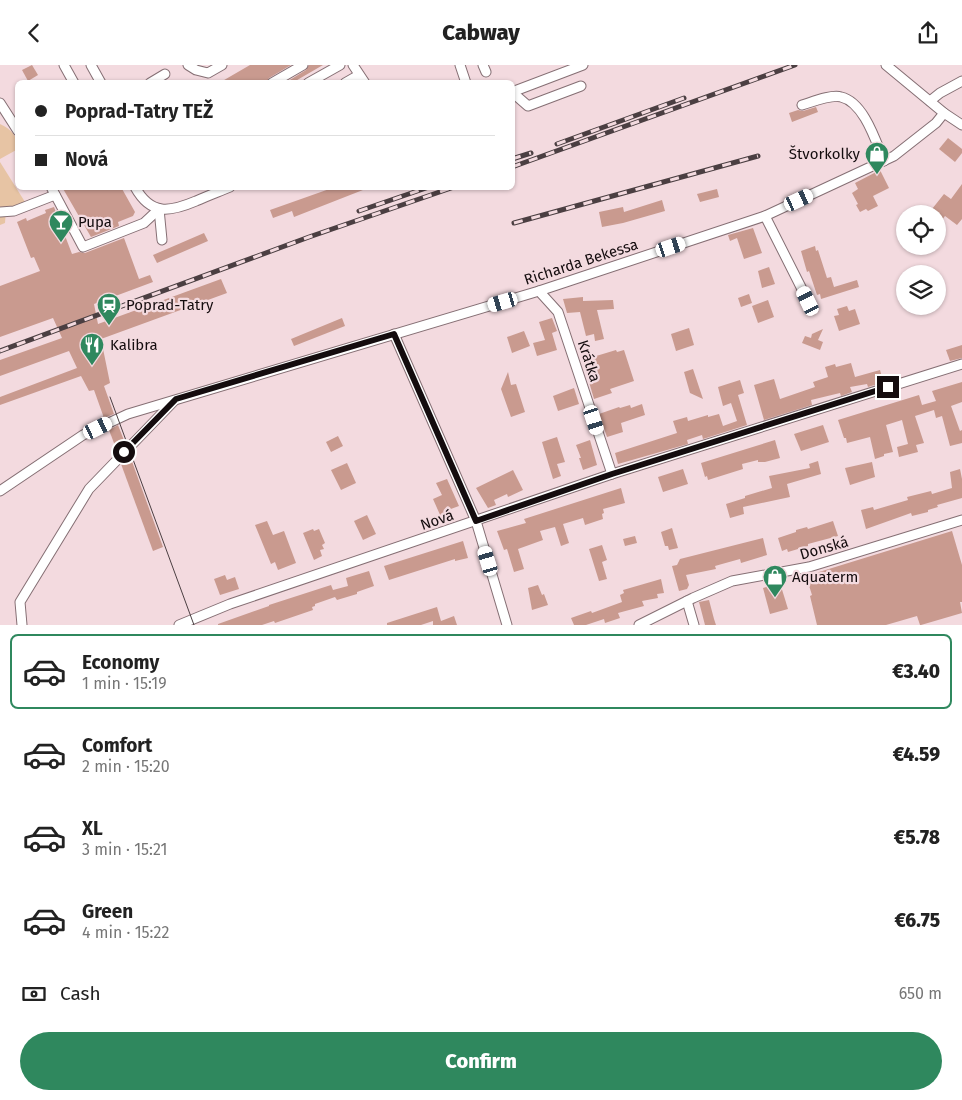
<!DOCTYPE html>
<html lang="en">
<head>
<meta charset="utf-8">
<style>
	body { margin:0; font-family:"Fira Sans",sans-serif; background:#f6f6f6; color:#222; height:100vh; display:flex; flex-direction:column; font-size:19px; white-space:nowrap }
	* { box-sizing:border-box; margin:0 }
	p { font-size:16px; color:#767676 }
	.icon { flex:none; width:28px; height:28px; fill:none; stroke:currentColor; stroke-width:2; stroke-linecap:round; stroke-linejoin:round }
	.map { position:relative; height:560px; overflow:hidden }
	.side { display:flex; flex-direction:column; background:#fff; flex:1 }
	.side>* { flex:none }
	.hud { position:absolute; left:15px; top:15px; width:500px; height:110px; border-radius:8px; box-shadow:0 1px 4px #0004; display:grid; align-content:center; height:110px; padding:0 20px; background:#fff }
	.tools { position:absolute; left:896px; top:140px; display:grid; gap:10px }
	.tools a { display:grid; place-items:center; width:50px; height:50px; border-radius:50%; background:#fff; box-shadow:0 1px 4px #0004; font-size:25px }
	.end { position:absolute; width:22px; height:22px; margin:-11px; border:6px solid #140c0e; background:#fff; box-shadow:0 0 0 2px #fff }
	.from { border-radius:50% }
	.car { position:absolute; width:15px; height:30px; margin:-15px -8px; border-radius:6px; box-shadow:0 0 4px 1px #0007; background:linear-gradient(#fff 24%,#345 0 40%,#fff 0 76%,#345 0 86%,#fff 0) }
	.hud b { display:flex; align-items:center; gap:18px; height:48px; font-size:19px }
	.hud b+b { border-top:1px solid #e0e0e0 }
	.hud i { width:12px; height:12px; background:#222 }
	ul { padding:9px 0 0; list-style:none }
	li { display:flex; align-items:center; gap:15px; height:75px; margin:0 10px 8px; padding:0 10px; border:2px solid transparent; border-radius:8px }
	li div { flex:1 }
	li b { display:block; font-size:19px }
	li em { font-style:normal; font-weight:800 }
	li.selected { border-color:#2f885e }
	li>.icon { width:45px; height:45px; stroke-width:1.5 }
	.pay { display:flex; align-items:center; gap:12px; height:55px; padding:0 20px; font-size:19px }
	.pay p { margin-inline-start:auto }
	.action { display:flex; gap:10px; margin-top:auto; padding:10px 20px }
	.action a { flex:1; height:58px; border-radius:30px; background:#2f885e; color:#fff; font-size:20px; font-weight:800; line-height:58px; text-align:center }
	header { display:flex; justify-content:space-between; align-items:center; height:65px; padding:0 20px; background:#fff; font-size:22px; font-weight:800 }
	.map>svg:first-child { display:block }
</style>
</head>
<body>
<header><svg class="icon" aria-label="back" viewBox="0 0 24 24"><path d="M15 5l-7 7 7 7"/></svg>Cabway<svg class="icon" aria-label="share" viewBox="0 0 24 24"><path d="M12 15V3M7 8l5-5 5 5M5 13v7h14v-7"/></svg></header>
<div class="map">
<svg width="962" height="560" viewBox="0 0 962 560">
	<rect width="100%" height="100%" fill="#f3dadf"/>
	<g fill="#e7c4a4">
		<path d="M0,59c11,5 18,12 18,25l-18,10z"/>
		<path d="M0,97l25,40 -19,8 -1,13 -5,2z"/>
	</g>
	<g fill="#c99a8f">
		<path d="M32,0l6,10 -10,6 -6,-11z"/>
		<path d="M250,0h41l-22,13 -3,5h-47z"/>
		<path d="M309,0h14l-31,18h-7l21,-13z"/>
		<path d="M816,42l2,5 -26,10 -3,-9 9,-3 5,1z"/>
		<path d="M948,73l14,11v4l-7,9 -16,-13z"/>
		<path d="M880,105l9,18 -16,8 5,10 -10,5 -2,-2 -6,3 -4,-7 2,-1 -6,-11 6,-4 -3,-6z"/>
		<path d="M962,119v35l-5,6 -12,-9 -7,9v-11h-10l16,-20 7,5z"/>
		<path d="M62,122h59l14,25 -2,4 -15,6 1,4 -28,11z"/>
		<path d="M335,122l33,1 -74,29 -2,-6 -19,7 -3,-8z"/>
		<path d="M717,124l2,8 -19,5 -3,-8z"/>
		<path d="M662,135l3,11 -42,12 -21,4 -3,-15 24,-5 1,5z"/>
		<path d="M54,142l18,47 7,-2 6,1 39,-15 15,41 11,-4 3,7 -59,22 4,20 123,-45 6,14 -126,46 9,44 -6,3 10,28 -10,4 -10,-28 -5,1 -8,-15 -81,29v-8l77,-29 -8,-17 -69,25v-16l62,-22 -9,-20 -53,19v-51l40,-15 -6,-14 -3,1 -14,-36 9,-4 1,3 19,-8 -1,-3z"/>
		<path d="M753,163l9,25 -18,6 -7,-21 -7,3 -2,-6z"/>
		<path d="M204,168l4,8 -51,22 -4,-8z"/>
		<path d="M815,181l1,5 2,-1 9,28 4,-1 3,10 23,-7 2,7 -38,12 -1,-5 -3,1 -8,-24 -2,1 -6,-21z"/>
		<path d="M769,202l6,17 -13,4 -4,-17z"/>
		<path d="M749,229l3,9 -11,4 -3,-9z"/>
		<path d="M583,232v4l30,-1 1,9 -17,1 7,29 -9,2 -1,-7 -8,2 -6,-24 -13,1 -4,-14z"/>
		<path d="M768,235l6,17 -16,6 -6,-17z"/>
		<path d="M847,241l2,5 6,-2 5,15 -21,7 -5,-15 5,-1 -2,-6z"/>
		<path d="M342,253l3,8 -51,20 -3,-7z"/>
		<path d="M552,253l5,13 -5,2 5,17 -20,6 -4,-13 12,-3 -6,-18z"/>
		<path d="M689,263l5,17 -18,6 -5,-17z"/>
		<path d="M823,264l-5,11 5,2 -3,8 -18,-7 3,-7 6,2 1,-4z"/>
		<path d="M524,266l6,15 -18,7 -5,-16z"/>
		<path d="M962,280v13l-12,3 -4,-11z"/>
		<path d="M616,285l1,2 7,-2 10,31 -24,8 2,4 -18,6 -5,-17 5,-2 -3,-10 -5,2 -3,-12z"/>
		<path d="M851,298l4,14 25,-7 2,7 -6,2 2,5 -10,3 -1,-3 -17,3 2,5 -11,4 -1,-3 -29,7 1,5 -48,15 -10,-35 20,-6 6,20 35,-12 -2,-5 15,-5 -3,-10 10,-3 1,3z"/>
		<path d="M693,304l10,30 -13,-6 -6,-21z"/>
		<path d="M508,307l3,13 5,-1 9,28 -14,5 -10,-28z"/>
		<path d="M740,315l4,13 -6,2 9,30 -44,14 -1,-4 -15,5 1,4 -70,20 -3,-11 62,-20 -4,-12 14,-4 1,4 20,-6v2l11,-3 4,12 14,-5 -6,-18 -8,3 -5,-19z"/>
		<path d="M962,317v20l-11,4 9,25 2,-1v13l-12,3 -8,-30 -6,2 -2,-8 -19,6 9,27 -8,2 2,7 -19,5 -2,-10 11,-3 -6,-24 -16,5 7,27 -9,2v2l-9,3 -5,-22 -23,6 -1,-5h-2l-6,-18 81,-25 3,10 14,-4 -4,-10z"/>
		<path d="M574,323l5,16 -21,7 -5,-15z"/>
		<path d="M642,339l3,11 -24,8 2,9 -16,5 -8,-23 20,-7 1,1 10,-3 1,3z"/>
		<path d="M118,360l7,18 -8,8 -8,-21z"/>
		<path d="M823,360l6,17 -28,9 -7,-17z"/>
		<path d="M338,371l5,10 -12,6 -5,-10z"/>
		<path d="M557,372l8,25 -8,2 4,12 -8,3 -11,-37z"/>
		<path d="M590,375l7,25 -14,5 -4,-12h2l-5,-13z"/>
		<path d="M775,375l5,18 -15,4h-7v-2l-16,4 1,5 -35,11 -1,-4 -2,1 -4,-14z"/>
		<path d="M130,391l33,91 -10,4 -32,-87z"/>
		<path d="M818,396l3,13 -34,10 3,13 -47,10 1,7 -14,4 -4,-14 19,-6v-2l27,-8 -3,-12 41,-8 -1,-4z"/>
		<path d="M872,397l3,15 -25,8 -5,-17z"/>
		<path d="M347,398l9,20 -15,7 -10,-20z"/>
		<path d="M683,404l5,15 -25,8 -5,-15z"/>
		<path d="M960,404l2,10v19l-25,7 1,2 -10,3v2l-16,4 -1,-3 -45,16 -5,-19 12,-3 1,3 34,-10 -1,-3 24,-6 1,3 20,-6 -2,-16z"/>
		<path d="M513,405l10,20 -15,7 -1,-3 -13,6 2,5 -8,3 -12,-20z"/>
		<path d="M447,414l12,27 -11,4 1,3 -8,4 -8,-18 9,-4 -6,-12z"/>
		<path d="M621,423l4,15 -22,6 1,4 -2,1 1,5 -18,6 -2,-7 -20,6 6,19 -8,3 -6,-19 -15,4 3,9 -25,9 6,20 -10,3 -7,-23 -3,1 -7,-19 29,-8 -2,-4z"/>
		<path d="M367,450l9,19 -13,6 -9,-19z"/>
		<path d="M267,456l6,14 11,-4 12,32 -18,7 -3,-8 -4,2 -16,-39z"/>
		<path d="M833,456l5,15 -30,8v2l-20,6 -1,-3 -5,2 -4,-13 18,-6v-2l11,-3 1,2z"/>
		<path d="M672,463l6,20 -9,2 -1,-4h-3l-4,-14z"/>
		<path d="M313,464l1,2 5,-2 6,14 -3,2 2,4 -4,1 2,6 -8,4 -11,-27z"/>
		<path d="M952,466l10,34v37h-2l2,11 -41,12h-1l-3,-9 -31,9h-69l-7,-29 2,-1 -6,-19z"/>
		<path d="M635,471l2,7 -12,3 -2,-7z"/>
		<path d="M763,473l4,17 -26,8 -1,-4 -18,5 -7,2 1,3 -30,6 3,10 -2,4 -8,2 -7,-25 5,-1 3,-6z"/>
		<path d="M463,476l5,17 -13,3v-2l-66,21 -5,-14z"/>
		<path d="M602,480l5,15 -5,2 5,17 -8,2 -10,-32z"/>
		<path d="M369,506l5,15 -17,6v2l-20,6 -2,-3 -20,7v2l-3,1 1,3 -38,13 -1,-2 -12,4h-44v-1l51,-18v-1l62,-20 2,5 15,-4 -2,-8z"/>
		<path d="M225,510l2,5 8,-3 4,12 -19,6 -6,-16z"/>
		<path d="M661,514l3,14 -7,1 1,4 -16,3 2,5 -26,7 2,5 -15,5 -1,-4 -18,6h-12l-3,-7 20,-7 1,2 30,-11 -2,-7 4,-2 -1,-3z"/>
		<path d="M780,518l8,26 -18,5 -7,-26z"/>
		<path d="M538,520l4,10 2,-1 4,11 -16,5 -4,-22z"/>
		<path d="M709,535l5,19 2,6h-11l-6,-23z"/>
		<path d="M437,542l4,14 13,-5 3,9h-24v-4l-12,4h-34v-2z"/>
	</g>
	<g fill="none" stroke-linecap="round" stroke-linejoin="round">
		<defs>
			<g id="minor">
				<path d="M64,0l10,18"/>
				<path d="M91,0l10,18"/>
				<path d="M188,0l8,5 12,3 14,-8"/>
				<path d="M353,0l12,18"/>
				<path d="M460,0l6,18"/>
				<path d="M483,0l3,7"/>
				<path d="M886,0l58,48 18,12"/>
				<path d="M150,18l15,-9"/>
				<path d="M272,18l31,-18"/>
				<path d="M308,18l32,-18"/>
				<path d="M345,18l14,-8"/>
				<path d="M512,27l16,14 53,-20"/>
				<path d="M512,27l71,-27"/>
				<path d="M930,36l10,-8 22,-12"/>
				<path d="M0,38l18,28"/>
				<path d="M802,40c10,-3 30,-11 39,-8 23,5 35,45 43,64"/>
				<path d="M51,122l32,60 61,-24 15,-14"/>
				<path d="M135,122c16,29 35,25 61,14 11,-5 22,-9 34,-14"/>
				<path d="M159,144l3,31"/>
				<path d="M0,147l14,-1 41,-16"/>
				<path d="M765,151l43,85"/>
				<path d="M539,226l19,21 54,162"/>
				<path d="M394,269l82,187 31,104"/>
				<path d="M0,426l83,-56 45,-21 411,-123 226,-75 129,-60 42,-33 8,-10"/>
				<path d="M687,536l7,24"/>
				<path d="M22,560l-2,-23 69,-113 85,-88"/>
				<path d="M179,560l51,-21 382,-130 350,-110"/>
				<path d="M639,560l54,-27 39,-17 77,-14 153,-47"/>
			</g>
		</defs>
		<use href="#minor" stroke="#856f74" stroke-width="11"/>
		<use href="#minor" stroke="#fff" stroke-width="9"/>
		<path stroke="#4b3f42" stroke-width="1" d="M110,332l84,228"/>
		<defs>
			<g id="rail">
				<path d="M557,79l127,-46"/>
				<path d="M512,94l19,-6"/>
				<path d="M512,102l283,-102"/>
				<path d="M359,146l70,-24"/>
				<path d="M514,158l244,-67"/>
				<path d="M0,286l309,-114 145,-50"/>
			</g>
		</defs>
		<use href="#rail" stroke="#4b3f42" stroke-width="5"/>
		<use href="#rail" stroke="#f3dadf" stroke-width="3" stroke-dasharray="9" stroke-linecap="butt"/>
	</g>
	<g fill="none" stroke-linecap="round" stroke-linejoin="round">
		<path stroke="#140c0e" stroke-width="6" d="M124,387l52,-53 218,-65 82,187 136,-47 276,-87"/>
	</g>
	<defs>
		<symbol id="shop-pin" viewBox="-11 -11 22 30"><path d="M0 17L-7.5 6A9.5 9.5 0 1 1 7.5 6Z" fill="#2f885e" stroke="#f3dadf"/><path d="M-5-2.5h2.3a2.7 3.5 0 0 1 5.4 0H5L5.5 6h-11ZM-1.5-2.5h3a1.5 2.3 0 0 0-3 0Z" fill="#fff"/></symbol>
		<symbol id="bar-pin" viewBox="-11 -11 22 30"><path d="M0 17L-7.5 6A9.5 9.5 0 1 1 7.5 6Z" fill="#2f885e" stroke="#f3dadf"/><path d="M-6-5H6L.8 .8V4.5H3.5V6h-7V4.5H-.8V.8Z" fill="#fff"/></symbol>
		<symbol id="station-pin" viewBox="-11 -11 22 30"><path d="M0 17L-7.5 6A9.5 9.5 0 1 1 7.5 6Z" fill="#2f885e" stroke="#f3dadf"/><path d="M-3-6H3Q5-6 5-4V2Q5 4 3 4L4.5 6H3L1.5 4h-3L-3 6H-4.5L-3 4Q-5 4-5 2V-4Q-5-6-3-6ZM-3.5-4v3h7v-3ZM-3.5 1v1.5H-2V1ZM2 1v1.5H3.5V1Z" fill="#fff"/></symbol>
		<symbol id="restaurant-pin" viewBox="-11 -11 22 30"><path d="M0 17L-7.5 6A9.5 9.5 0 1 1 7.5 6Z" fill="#2f885e" stroke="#f3dadf"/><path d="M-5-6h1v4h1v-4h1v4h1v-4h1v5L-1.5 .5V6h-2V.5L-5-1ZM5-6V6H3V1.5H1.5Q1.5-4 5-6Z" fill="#fff"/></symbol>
	</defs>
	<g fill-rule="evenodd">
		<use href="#shop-pin" x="863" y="75" width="28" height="38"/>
		<use href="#bar-pin" x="47" y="143" width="28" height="38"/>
		<use href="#station-pin" x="95" y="226" width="28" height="38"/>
		<use href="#restaurant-pin" x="78" y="266" width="28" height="38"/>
		<use href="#shop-pin" x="761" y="498" width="28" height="38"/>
	</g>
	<g text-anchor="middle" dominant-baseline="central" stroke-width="4.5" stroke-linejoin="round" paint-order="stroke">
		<g font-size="15" fill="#140c0e" stroke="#f3dadf" text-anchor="start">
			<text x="860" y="89" text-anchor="end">Štvorkolky</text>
			<text x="78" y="157">Pupa</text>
			<text x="126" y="240">Poprad-Tatry</text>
			<text x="110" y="280">Kalibra</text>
			<text x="792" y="512">Aquaterm</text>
		</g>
		<g font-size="15" fill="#140c0e" stroke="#f3dadf">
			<text transform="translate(581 197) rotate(-18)">Richarda Bekessa</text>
			<text transform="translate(589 296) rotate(72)">Krátka</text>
			<text transform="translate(437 455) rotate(-19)">Nová</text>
			<text transform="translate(824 483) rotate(-16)">Donská</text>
		</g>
	</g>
</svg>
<div class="tools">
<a><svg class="icon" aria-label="locate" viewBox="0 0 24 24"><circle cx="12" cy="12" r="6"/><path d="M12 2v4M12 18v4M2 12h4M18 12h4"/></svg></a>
<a><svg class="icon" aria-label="layers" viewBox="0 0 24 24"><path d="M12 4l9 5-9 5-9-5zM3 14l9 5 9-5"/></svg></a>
</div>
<i class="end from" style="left:124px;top:387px"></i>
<i class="end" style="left:888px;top:322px"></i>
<i class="car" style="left:799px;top:135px;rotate:65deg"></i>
<i class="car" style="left:671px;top:182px;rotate:72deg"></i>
<i class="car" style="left:808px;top:236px;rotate:334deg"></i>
<i class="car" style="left:503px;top:237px;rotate:254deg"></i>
<i class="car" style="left:594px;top:355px;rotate:162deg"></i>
<i class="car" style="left:98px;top:363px;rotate:64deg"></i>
<i class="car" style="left:488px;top:496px;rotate:343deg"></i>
<div class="hud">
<b><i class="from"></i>Poprad-Tatry TEŽ</b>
<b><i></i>Nová</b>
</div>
</div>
<section class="side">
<ul>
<li class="selected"><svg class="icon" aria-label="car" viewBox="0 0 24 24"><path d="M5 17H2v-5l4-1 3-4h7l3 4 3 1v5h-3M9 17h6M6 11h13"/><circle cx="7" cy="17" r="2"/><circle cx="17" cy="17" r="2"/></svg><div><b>Economy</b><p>1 min · 15:19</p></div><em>€3.40</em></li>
<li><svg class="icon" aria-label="car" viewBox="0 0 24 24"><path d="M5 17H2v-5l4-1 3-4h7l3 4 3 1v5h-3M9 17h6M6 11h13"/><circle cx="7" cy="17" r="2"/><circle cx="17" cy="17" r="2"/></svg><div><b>Comfort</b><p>2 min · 15:20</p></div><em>€4.59</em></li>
<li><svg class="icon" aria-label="car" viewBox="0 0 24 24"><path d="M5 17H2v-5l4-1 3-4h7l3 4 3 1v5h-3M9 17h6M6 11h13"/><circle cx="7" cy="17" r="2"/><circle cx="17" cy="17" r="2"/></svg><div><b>XL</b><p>3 min · 15:21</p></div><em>€5.78</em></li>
<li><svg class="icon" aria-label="car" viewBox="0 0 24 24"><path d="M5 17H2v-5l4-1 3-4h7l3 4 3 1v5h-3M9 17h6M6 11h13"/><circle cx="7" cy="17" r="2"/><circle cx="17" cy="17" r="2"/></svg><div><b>Green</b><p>4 min · 15:22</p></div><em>€6.75</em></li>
</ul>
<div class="pay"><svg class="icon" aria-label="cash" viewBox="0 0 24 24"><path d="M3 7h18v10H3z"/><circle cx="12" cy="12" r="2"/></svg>Cash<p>650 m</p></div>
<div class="action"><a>Confirm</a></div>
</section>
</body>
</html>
